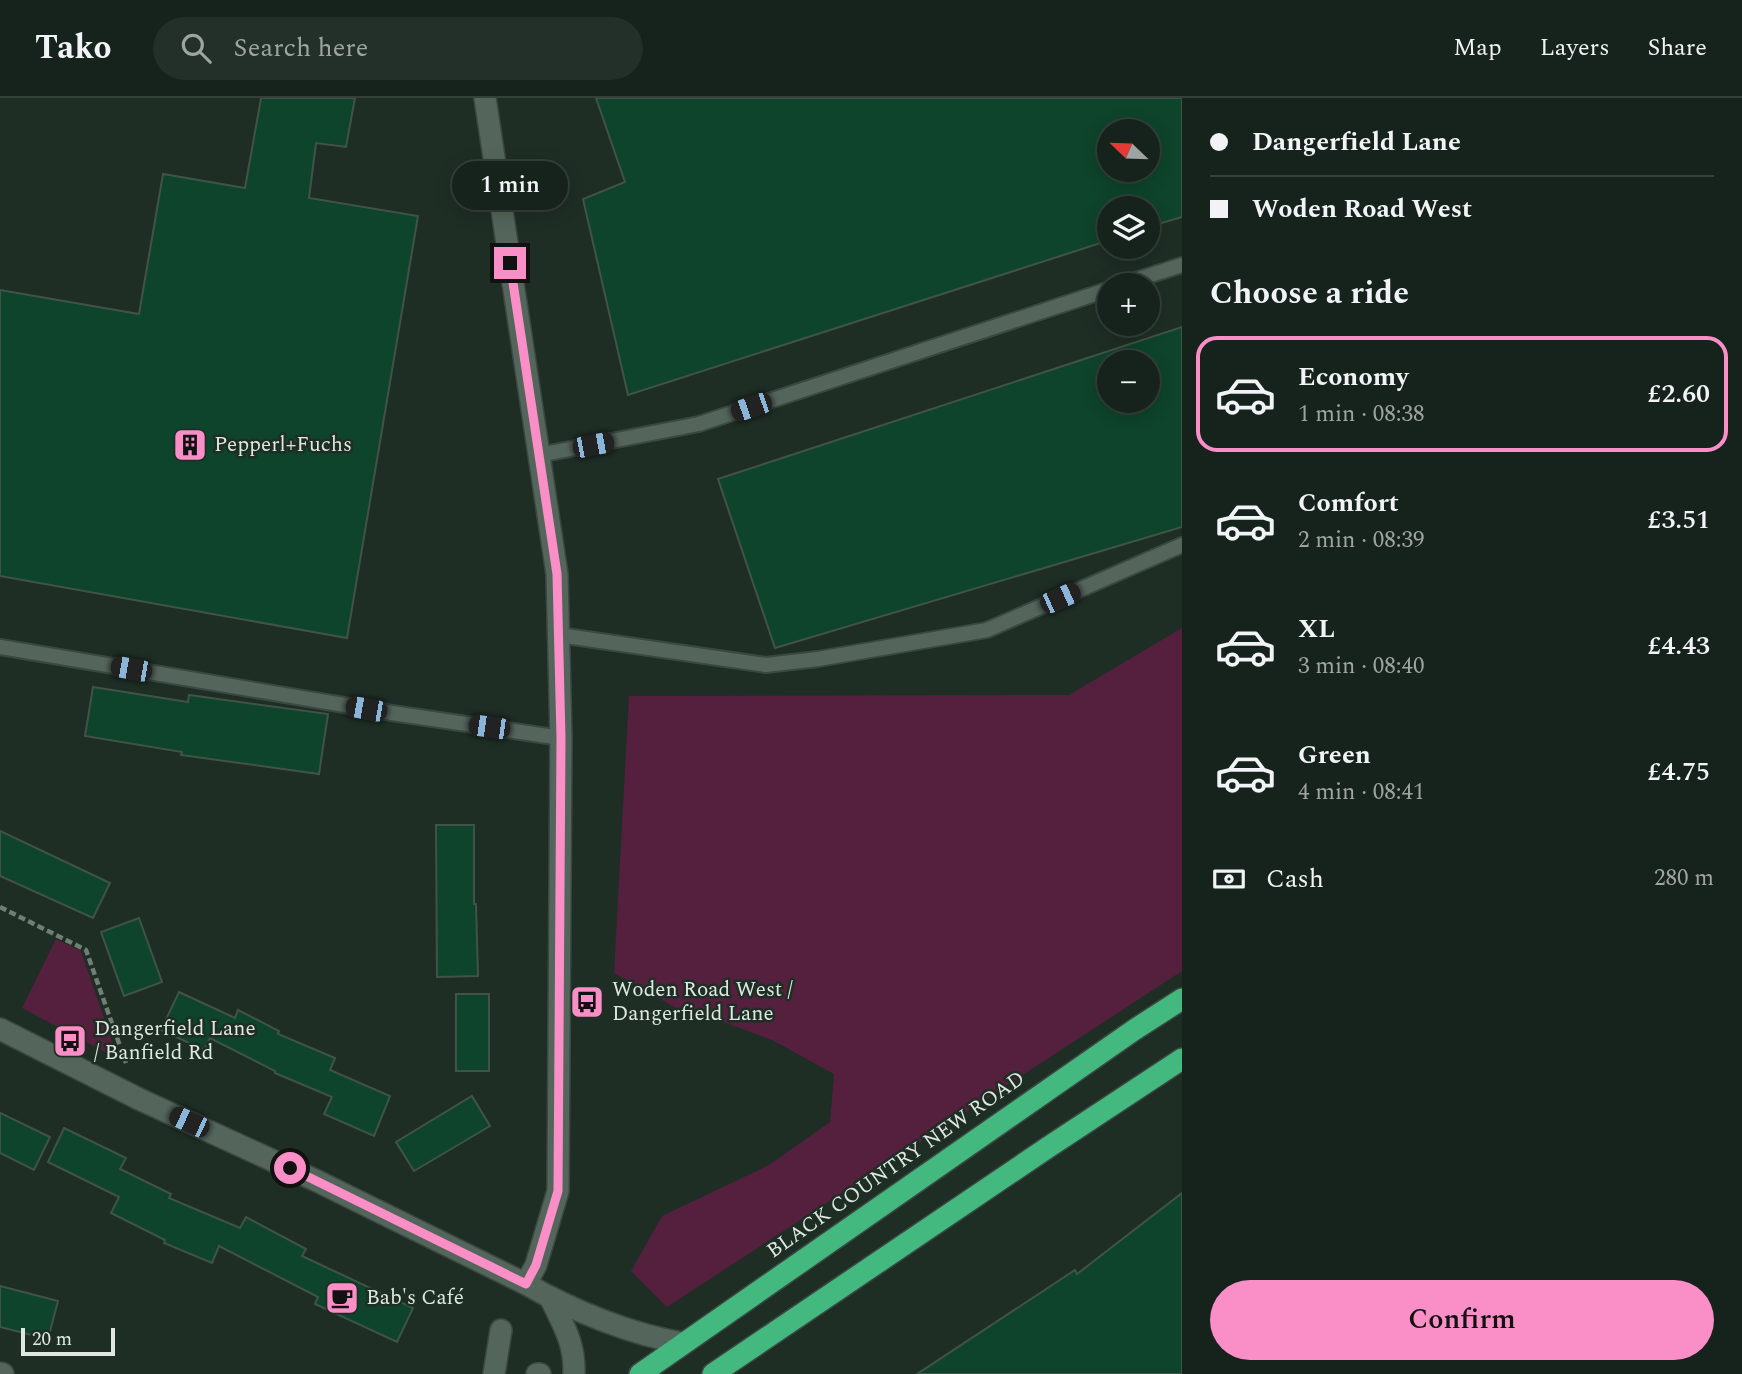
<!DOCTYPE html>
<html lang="en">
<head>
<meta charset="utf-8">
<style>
	body { margin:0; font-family:Spectral,serif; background:#232f29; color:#f1f3f6; height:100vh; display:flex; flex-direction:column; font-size:26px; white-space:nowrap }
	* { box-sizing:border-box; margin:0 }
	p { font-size:23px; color:#9ea4a3 }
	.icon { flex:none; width:38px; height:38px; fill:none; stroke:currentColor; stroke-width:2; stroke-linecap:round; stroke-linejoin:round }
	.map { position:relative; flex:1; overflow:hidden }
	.panel { display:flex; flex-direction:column; background:#16221c; width:560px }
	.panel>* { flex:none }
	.hud { display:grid; align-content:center; height:154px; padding:0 28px; background:#16221c }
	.needle { width:46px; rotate:293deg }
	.fabs { position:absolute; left:1097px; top:21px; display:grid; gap:14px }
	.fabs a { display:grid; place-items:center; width:63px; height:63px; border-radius:50%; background:#16221c; box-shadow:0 4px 18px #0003,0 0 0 2px #353f3b; font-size:35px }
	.scale { position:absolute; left:21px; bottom:18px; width:94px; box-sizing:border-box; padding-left:7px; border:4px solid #dee8e1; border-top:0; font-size:19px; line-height:24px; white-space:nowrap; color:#dee8e1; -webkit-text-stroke:5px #1e2e25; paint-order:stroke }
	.end { position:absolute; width:32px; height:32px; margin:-16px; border:9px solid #fa8fc7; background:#111; box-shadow:0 0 0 4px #111 }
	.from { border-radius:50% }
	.bubble { position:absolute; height:49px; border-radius:24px; background:#16221c; box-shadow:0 4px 18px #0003,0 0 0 2px #353f3b; font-size:23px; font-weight:600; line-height:49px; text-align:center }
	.car { position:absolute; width:21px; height:42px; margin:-21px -10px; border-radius:9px; box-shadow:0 0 5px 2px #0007; background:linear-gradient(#222 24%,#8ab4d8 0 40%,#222 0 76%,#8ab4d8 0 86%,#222 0) }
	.hud b { display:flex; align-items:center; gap:24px; height:66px; font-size:26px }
	.hud b+b { border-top:2px solid #353f3b }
	.hud i { width:18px; height:18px; background:#f1f3f6 }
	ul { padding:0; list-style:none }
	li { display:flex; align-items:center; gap:21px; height:116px; margin:0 14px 10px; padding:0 14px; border:4px solid transparent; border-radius:21px }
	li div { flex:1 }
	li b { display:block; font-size:26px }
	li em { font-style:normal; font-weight:600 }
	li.on { border-color:#fa8fc7 }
	li>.icon { width:63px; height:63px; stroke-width:1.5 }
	h2 { padding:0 28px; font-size:32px; line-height:84px }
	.pay { display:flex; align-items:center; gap:18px; height:77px; padding:0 28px; font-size:26px }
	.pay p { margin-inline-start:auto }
	.primary-button { display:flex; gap:14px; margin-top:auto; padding:14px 28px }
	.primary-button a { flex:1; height:80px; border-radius:42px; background:#fa8fc7; color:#111; font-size:28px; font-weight:600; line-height:80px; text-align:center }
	header { display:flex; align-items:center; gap:42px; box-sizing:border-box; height:98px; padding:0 35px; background:#16221c; border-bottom:2px solid #353f3b }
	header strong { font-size:33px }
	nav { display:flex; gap:38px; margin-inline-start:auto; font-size:24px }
	.search { width:490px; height:63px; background:#232f29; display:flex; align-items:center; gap:18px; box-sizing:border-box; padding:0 24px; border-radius:38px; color:#9ea4a3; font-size:26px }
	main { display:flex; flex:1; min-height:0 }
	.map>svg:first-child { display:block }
</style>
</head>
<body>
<header>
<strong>Tako</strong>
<div class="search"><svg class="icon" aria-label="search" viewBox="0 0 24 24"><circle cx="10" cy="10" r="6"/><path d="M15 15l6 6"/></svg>Search here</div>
<nav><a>Map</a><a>Layers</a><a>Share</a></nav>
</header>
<main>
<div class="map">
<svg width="1182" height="1276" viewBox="0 0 1182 1276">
	<rect width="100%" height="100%" fill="#1e2e25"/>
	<g fill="#54203d">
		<path d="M1182,530v343l-515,336 -36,-36 31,-55 107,-51 61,-43 4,-48 -62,-34 -54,-20 -40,-11 -64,-36 15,-277 440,-1z"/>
		<path d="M56,841l25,12 37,108 -96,-51z"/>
	</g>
	<g fill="#0e442b" stroke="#415348" stroke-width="2" fill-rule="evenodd">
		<path d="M261,0h94l-9,49 -30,-4 -7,55 109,18 -71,422 -347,-62v-286l139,24 24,-140 82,14z"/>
		<path d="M596,0h586v119l-34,10v-19h-38v32l-482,155 -45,-196 42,-17zM1110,33h38v39h-38z"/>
		<path d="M1182,229v200l-407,121 -57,-169zM1110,264h38v39h-38z"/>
		<path d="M93,589l95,15 1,-7 139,19 -9,60 -138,-19 1,-3 -97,-16z"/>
		<path d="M436,727h38v79h2l2,72 -41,1z"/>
		<path d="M0,733l110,52 -17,35 -93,-42z"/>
		<path d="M139,820l23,64 -38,14 -23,-64z"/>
		<path d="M179,894l56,26 3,-8 41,21 -1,3 57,24 -5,12 60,26 -16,40 -50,-22 8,-17 -57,-24v-2l-65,-33 -6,12 -43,-20z"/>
		<rect x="456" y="896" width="33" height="77"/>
		<path d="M472,998l18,30 -76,45 -18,-29z"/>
		<path d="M0,1015l50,24 -16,33 -34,-17z"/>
		<path d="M64,1030l62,30 -6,11 51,25 -2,4 71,30 6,-11 60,32 -4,7 111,52 -16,34 -82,-38 3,-7 -99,-51 -7,17 -48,-20 1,-3 -54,-27 8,-16 -71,-35z"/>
		<path d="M1182,1095v181h-265l158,-104 2,4z"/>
		<path d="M0,1188l58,15 -10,38 -48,-12z"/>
	</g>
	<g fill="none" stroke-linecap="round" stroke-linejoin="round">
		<defs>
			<g id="lane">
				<path d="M1120,187l62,-20"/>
				<path d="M539,357l160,-31 411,-135"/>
				<path d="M559,537l207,30 52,-6 169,-29 195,-85"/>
				<path d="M0,549l392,66 169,25"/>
			</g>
			<g id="street">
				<path d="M485,0l72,476 4,164 -3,453 -22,74 -10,19"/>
				<path d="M0,1275l3,1"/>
				<path d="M494,1276l7,-44"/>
				<path d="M537,1276h3"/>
			</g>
			<g id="secondary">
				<path d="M0,931l139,70 176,81 211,104c45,26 106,51 157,59"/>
				<path d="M550,1199c13,28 25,45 24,77"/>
			</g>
			<g id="highway">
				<path d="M640,1276l494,-344 48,-31"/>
				<path d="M713,1276l334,-226 135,-89"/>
			</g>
		</defs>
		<use href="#lane" stroke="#3b4841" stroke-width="18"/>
		<use href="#street" stroke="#3b4841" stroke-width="24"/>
		<use href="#secondary" stroke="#3b4841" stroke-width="24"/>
		<use href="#highway" stroke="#3b4841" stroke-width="24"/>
		<path stroke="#707e75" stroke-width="4.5" stroke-dasharray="7 3.5" stroke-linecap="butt" d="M0,809l86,43 40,113"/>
		<use href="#lane" stroke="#54665b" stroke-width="14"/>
		<use href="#street" stroke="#54665b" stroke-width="21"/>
		<use href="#secondary" stroke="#54665b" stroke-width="21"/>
		<use href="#highway" stroke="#43b97f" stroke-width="21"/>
	</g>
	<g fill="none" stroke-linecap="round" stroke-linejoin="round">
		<path stroke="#fa8fc7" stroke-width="9" d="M290,1070l236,116 10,-19 22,-74 3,-453 -4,-164 -47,-311"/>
	</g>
	<defs>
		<symbol id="building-square" viewBox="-11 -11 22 22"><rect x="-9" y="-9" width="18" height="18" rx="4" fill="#fa8fc7" stroke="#1e2e25"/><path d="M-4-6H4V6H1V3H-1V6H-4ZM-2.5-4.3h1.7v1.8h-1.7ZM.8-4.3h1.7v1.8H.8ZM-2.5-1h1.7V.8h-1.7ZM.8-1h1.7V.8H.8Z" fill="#111"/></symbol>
		<symbol id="bus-square" viewBox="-11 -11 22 22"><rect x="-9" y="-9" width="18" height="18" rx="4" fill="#fa8fc7" stroke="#1e2e25"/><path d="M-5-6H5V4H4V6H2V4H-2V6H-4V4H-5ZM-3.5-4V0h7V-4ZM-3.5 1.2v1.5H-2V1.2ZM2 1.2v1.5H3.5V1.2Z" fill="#111"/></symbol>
		<symbol id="cafe-square" viewBox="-11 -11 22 22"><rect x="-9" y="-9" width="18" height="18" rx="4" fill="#fa8fc7" stroke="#1e2e25"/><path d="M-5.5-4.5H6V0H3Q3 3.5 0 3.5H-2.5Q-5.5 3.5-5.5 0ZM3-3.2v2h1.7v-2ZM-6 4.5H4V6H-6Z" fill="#111"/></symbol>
	</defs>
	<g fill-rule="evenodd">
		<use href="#building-square" x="171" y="328" width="38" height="38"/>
		<use href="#bus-square" x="568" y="885" width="38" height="38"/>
		<use href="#bus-square" x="51" y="924" width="38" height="38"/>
		<use href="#cafe-square" x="323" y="1181" width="38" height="38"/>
	</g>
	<g text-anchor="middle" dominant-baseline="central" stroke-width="5" stroke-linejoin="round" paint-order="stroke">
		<g font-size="21" fill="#dee8e1" stroke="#1e2e25" text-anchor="start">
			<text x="214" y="347">Pepperl+Fuchs</text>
			<text x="612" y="892">Woden Road West /<tspan x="612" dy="24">Dangerfield Lane</tspan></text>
			<text x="94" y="931">Dangerfield Lane<tspan x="94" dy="24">/ Banfield Rd</tspan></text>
			<text x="366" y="1200">Bab's Café</text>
		</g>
		<g font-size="21" fill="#dee8e1" stroke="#1e2e25">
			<text transform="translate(896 1067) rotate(-35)">BLACK COUNTRY NEW ROAD</text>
		</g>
	</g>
</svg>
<div class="fabs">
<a><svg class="needle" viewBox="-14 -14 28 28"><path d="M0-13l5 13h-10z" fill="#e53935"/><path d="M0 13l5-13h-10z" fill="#9ea4a3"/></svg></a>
<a><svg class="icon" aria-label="layers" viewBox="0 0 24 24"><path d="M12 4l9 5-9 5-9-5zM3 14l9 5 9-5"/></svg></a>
<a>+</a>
<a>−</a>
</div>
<div class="scale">20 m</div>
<i class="end from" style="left:290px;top:1070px"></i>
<i class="end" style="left:510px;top:165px"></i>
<div class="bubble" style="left:452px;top:63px;width:116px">1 min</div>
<i class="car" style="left:751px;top:309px;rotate:251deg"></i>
<i class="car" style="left:593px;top:347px;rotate:79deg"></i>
<i class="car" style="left:1060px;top:500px;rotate:66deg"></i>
<i class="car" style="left:131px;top:571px;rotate:280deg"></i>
<i class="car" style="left:366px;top:611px;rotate:280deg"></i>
<i class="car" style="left:489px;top:629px;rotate:278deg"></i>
<i class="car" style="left:189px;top:1024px;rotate:295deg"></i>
</div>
<section class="panel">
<div class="hud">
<b><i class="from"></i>Dangerfield Lane</b>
<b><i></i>Woden Road West</b>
</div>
<h2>Choose a ride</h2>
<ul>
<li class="on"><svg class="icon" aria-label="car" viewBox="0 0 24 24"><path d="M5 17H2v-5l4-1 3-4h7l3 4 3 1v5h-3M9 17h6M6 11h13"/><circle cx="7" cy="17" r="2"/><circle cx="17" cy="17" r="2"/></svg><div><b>Economy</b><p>1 min · 08:38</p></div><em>£2.60</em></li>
<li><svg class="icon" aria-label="car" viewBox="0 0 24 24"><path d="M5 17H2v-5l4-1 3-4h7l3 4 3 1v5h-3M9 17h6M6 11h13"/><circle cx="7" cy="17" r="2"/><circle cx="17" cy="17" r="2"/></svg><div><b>Comfort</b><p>2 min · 08:39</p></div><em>£3.51</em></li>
<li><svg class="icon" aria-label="car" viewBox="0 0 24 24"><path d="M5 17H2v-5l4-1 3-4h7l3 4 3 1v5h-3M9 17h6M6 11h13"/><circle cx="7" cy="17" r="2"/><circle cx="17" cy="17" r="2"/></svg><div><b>XL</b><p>3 min · 08:40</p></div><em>£4.43</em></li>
<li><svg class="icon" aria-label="car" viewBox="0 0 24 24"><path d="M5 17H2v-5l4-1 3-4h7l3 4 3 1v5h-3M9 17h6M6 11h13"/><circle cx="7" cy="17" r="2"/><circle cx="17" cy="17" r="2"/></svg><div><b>Green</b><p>4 min · 08:41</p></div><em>£4.75</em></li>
</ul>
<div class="pay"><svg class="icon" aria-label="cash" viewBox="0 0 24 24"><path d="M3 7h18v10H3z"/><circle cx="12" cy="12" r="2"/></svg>Cash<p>280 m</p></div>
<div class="primary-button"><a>Confirm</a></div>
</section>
</main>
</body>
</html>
